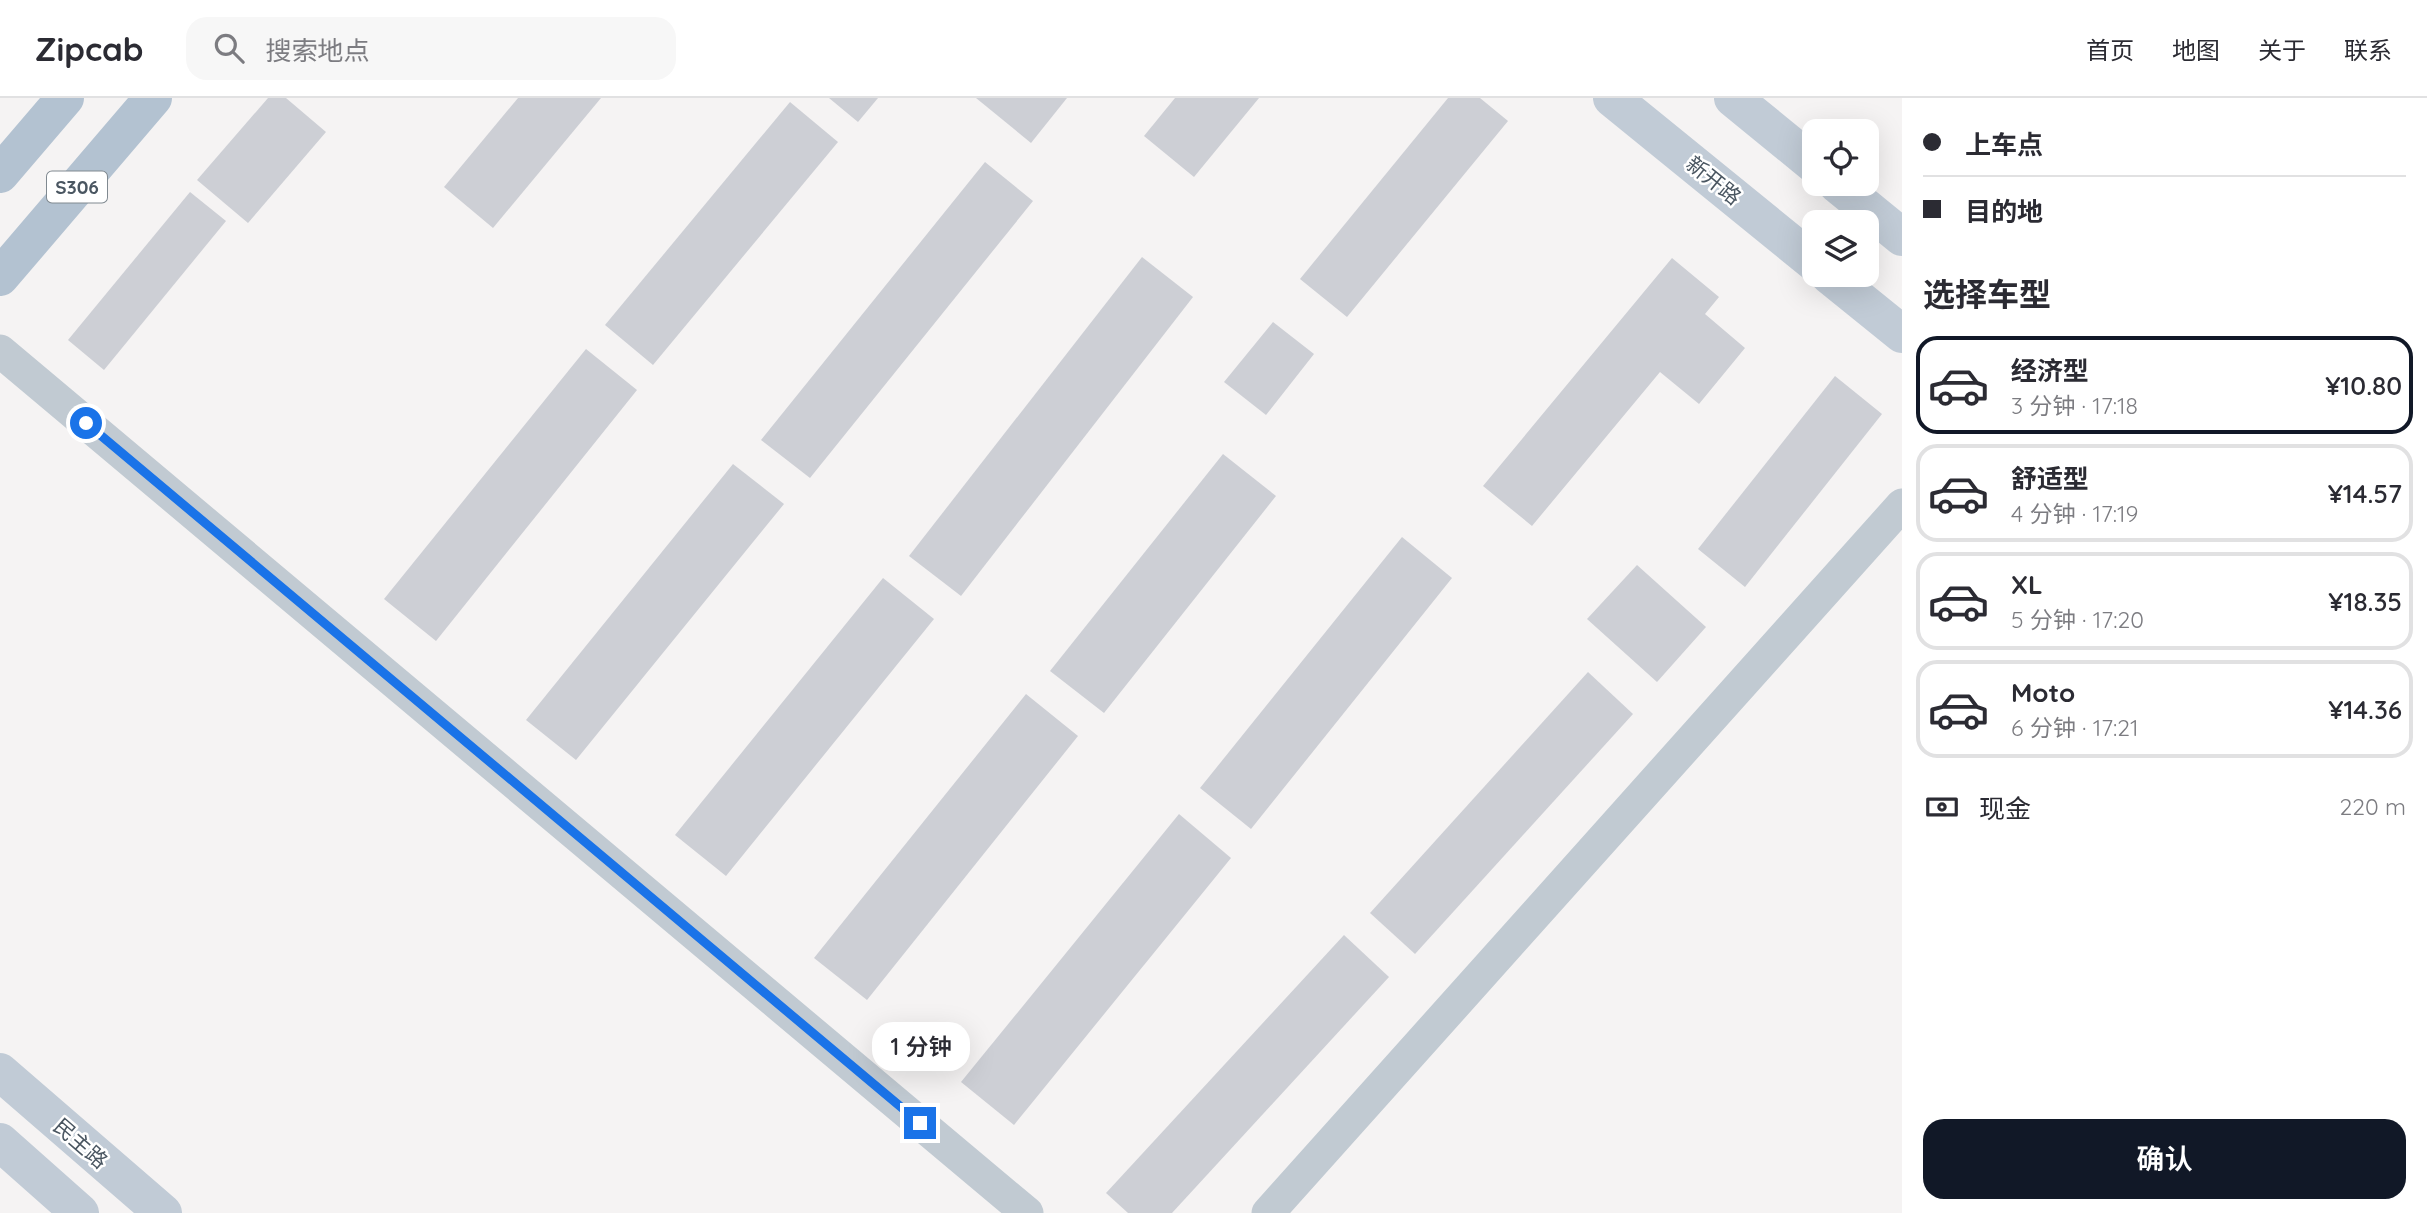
<!DOCTYPE html>
<html lang="zh">
<head>
<meta charset="utf-8">
<style>
	body { margin:0; font-family:Quicksand,"Noto Sans SC",sans-serif; background:#f7f7f7; color:#2b2b33; height:100vh; display:flex; flex-direction:column; font-size:26px; white-space:nowrap }
	* { box-sizing:border-box; margin:0 }
	p { font-size:23px; color:#7c7c81 }
	.icon { flex:none; width:38px; height:38px; fill:none; stroke:currentColor; stroke-width:2; stroke-linecap:round; stroke-linejoin:round }
	.map { position:relative; flex:1; overflow:hidden }
	.side { display:flex; flex-direction:column; background:#fff; width:525px }
	.side>* { flex:none }
	.top-card { display:grid; align-content:center; height:154px; padding:0 21px; background:#fff }
	.fabs { position:absolute; left:1802px; top:21px; display:grid; gap:14px }
	.fabs a { display:grid; place-items:center; width:77px; height:77px; border-radius:14px; background:#fff; box-shadow:0 7px 28px #0002; font-size:35px }
	.end { position:absolute; width:32px; height:32px; margin:-16px; border:9px solid #1a73e8; background:#fff; box-shadow:0 0 0 4px #fff }
	.from { border-radius:50% }
	.bubble { position:absolute; height:49px; border-radius:21px; background:#fff; box-shadow:0 7px 28px #0002; font-size:23px; font-weight:600; line-height:49px; text-align:center }
	.top-card b { display:flex; align-items:center; gap:24px; height:66px; font-size:26px }
	.top-card b+b { border-top:2px solid #e1e1e2 }
	.top-card i { width:18px; height:18px; background:#2b2b33 }
	ul { padding:0; list-style:none }
	li { display:flex; align-items:center; gap:21px; height:98px; margin:0 14px 10px; padding:0 7px; border:4px solid #e1e1e2; border-radius:21px }
	li div { flex:1 }
	li b { display:block; font-size:26px }
	li em { font-style:normal; font-weight:600 }
	li.current { border-color:#111827 }
	li>.icon { width:63px; height:63px; stroke-width:1.5 }
	h2 { padding:0 21px; font-size:32px; line-height:84px }
	.pay { display:flex; align-items:center; gap:18px; height:77px; padding:0 21px; font-size:26px }
	.pay p { margin-inline-start:auto }
	.cta { display:flex; gap:14px; margin-top:auto; padding:14px 21px }
	.cta a { flex:1; height:80px; border-radius:21px; background:#111827; color:#fff; font-size:28px; font-weight:600; line-height:80px; text-align:center }
	header { display:flex; align-items:center; gap:42px; box-sizing:border-box; height:98px; padding:0 35px; background:#fff; border-bottom:2px solid #e1e1e2 }
	header strong { font-size:33px }
	nav { display:flex; gap:38px; margin-inline-start:auto; font-size:24px }
	.search { width:490px; height:63px; background:#f7f7f7; display:flex; align-items:center; gap:18px; box-sizing:border-box; padding:0 24px; border-radius:21px; color:#7c7c81; font-size:26px }
	main { display:flex; flex:1; min-height:0 }
	.map>svg:first-child { display:block }
</style>
</head>
<body>
<header>
<strong>Zipcab</strong>
<div class="search"><svg class="icon" aria-label="search" viewBox="0 0 24 24"><circle cx="10" cy="10" r="6"/><path d="M15 15l6 6"/></svg>搜索地点</div>
<nav><a>首页</a><a>地图</a><a>关于</a><a>联系</a></nav>
</header>
<main>
<div class="map">
<svg width="1902" height="1115" viewBox="0 0 1902 1115">
	<rect width="100%" height="100%" fill="#f5f3f3"/>
	<g fill="#cdcfd5">
		<path d="M268,0h18l40,34 -78,91 -51,-43z"/>
		<path d="M518,0h83l-108,130 -49,-41z"/>
		<path d="M829,0h49l-20,24z"/>
		<path d="M976,0h91l-36,45z"/>
		<path d="M1175,0h84l-65,79 -50,-41z"/>
		<path d="M1448,0h32l28,23 -161,196 -47,-38z"/>
		<path d="M790,4l48,40 -185,223 -48,-40z"/>
		<path d="M985,64l48,39 -223,277 -49,-38z"/>
		<path d="M190,94l36,29 -122,149 -36,-30z"/>
		<path d="M1142,159l51,40 -232,299 -52,-40z"/>
		<path d="M1672,160l47,39 -14,17 40,34 -46,56 -39,-32 -128,154 -49,-40z"/>
		<path d="M1273,224l41,32 -48,61 -42,-33z"/>
		<path d="M586,251l51,41 -201,251 -52,-42z"/>
		<path d="M1835,278l47,38 -137,173 -47,-38z"/>
		<path d="M1223,356l53,42 -172,217 -54,-42z"/>
		<path d="M733,366l51,40 -208,256 -50,-40z"/>
		<path d="M1402,439l50,41 -201,251 -51,-41z"/>
		<path d="M1637,467l69,62 -49,55 -70,-63z"/>
		<path d="M883,480l51,41 -208,257 -51,-41z"/>
		<path d="M1588,574l45,42 -218,240 -45,-41z"/>
		<path d="M1026,596l52,42 -211,264 -53,-42z"/>
		<path d="M1179,716l52,44 -217,267 -53,-43z"/>
		<path d="M1344,837l45,42 -217,236h-44l-22,-20z"/>
	</g>
	<g fill="none" stroke-linecap="round" stroke-linejoin="round">
		<g stroke="#c1cad2" stroke-width="33">
			<path d="M0,253l1027,862"/>
			<path d="M1268,1115l634,-708"/>
		</g>
		<g stroke="#c1cbd6" stroke-width="38">
			<path d="M1612,0l203,165"/>
			<path d="M1733,0l82,67"/>
			<path d="M1837,86l65,53"/>
			<path d="M1829,177l73,59"/>
			<path d="M0,974l163,141"/>
			<path d="M0,1044l80,71"/>
		</g>
		<g stroke="#b3c2d1" stroke-width="38">
			<path d="M0,76l65,-76"/>
			<path d="M0,179l153,-179"/>
		</g>
	</g>
	<g fill="none" stroke-linecap="round" stroke-linejoin="round">
		<path stroke="#1a73e8" stroke-width="9" d="M86,325l834,700"/>
	</g>
	<g text-anchor="middle" dominant-baseline="central" stroke-width="5" stroke-linejoin="round" paint-order="stroke">
		<rect fill="#fff" stroke="#808990" stroke-width="2" x="47" y="73.5" width="60" height="31" rx="5"/>
		<g font-size="19" font-weight="bold" fill="#4a5661">
			<text x="77" y="89">S306</text>
		</g>
		<g font-size="21" fill="#4a5661" stroke="#fff">
			<text transform="translate(1714 82) rotate(39)">新开路</text>
			<text transform="translate(81 1045) rotate(41)">民主路</text>
		</g>
	</g>
</svg>
<div class="fabs">
<a><svg class="icon" aria-label="locate" viewBox="0 0 24 24"><circle cx="12" cy="12" r="6"/><path d="M12 2v4M12 18v4M2 12h4M18 12h4"/></svg></a>
<a><svg class="icon" aria-label="layers" viewBox="0 0 24 24"><path d="M12 4l9 5-9 5-9-5zM3 14l9 5 9-5"/></svg></a>
</div>
<i class="end from" style="left:86px;top:325px"></i>
<i class="end" style="left:920px;top:1025px"></i>
<div class="bubble" style="left:872px;top:924px;width:98px">1 分钟</div>
</div>
<section class="side">
<div class="top-card">
<b><i class="from"></i>上车点</b>
<b><i></i>目的地</b>
</div>
<h2>选择车型</h2>
<ul>
<li class="current"><svg class="icon" aria-label="car" viewBox="0 0 24 24"><path d="M5 17H2v-5l4-1 3-4h7l3 4 3 1v5h-3M9 17h6M6 11h13"/><circle cx="7" cy="17" r="2"/><circle cx="17" cy="17" r="2"/></svg><div><b>经济型</b><p>3 分钟 · 17:18</p></div><em>¥10.80</em></li>
<li><svg class="icon" aria-label="car" viewBox="0 0 24 24"><path d="M5 17H2v-5l4-1 3-4h7l3 4 3 1v5h-3M9 17h6M6 11h13"/><circle cx="7" cy="17" r="2"/><circle cx="17" cy="17" r="2"/></svg><div><b>舒适型</b><p>4 分钟 · 17:19</p></div><em>¥14.57</em></li>
<li><svg class="icon" aria-label="car" viewBox="0 0 24 24"><path d="M5 17H2v-5l4-1 3-4h7l3 4 3 1v5h-3M9 17h6M6 11h13"/><circle cx="7" cy="17" r="2"/><circle cx="17" cy="17" r="2"/></svg><div><b>XL</b><p>5 分钟 · 17:20</p></div><em>¥18.35</em></li>
<li><svg class="icon" aria-label="car" viewBox="0 0 24 24"><path d="M5 17H2v-5l4-1 3-4h7l3 4 3 1v5h-3M9 17h6M6 11h13"/><circle cx="7" cy="17" r="2"/><circle cx="17" cy="17" r="2"/></svg><div><b>Moto</b><p>6 分钟 · 17:21</p></div><em>¥14.36</em></li>
</ul>
<div class="pay"><svg class="icon" aria-label="cash" viewBox="0 0 24 24"><path d="M3 7h18v10H3z"/><circle cx="12" cy="12" r="2"/></svg>现金<p>220 m</p></div>
<div class="cta"><a>确认</a></div>
</section>
</main>
</body>
</html>
